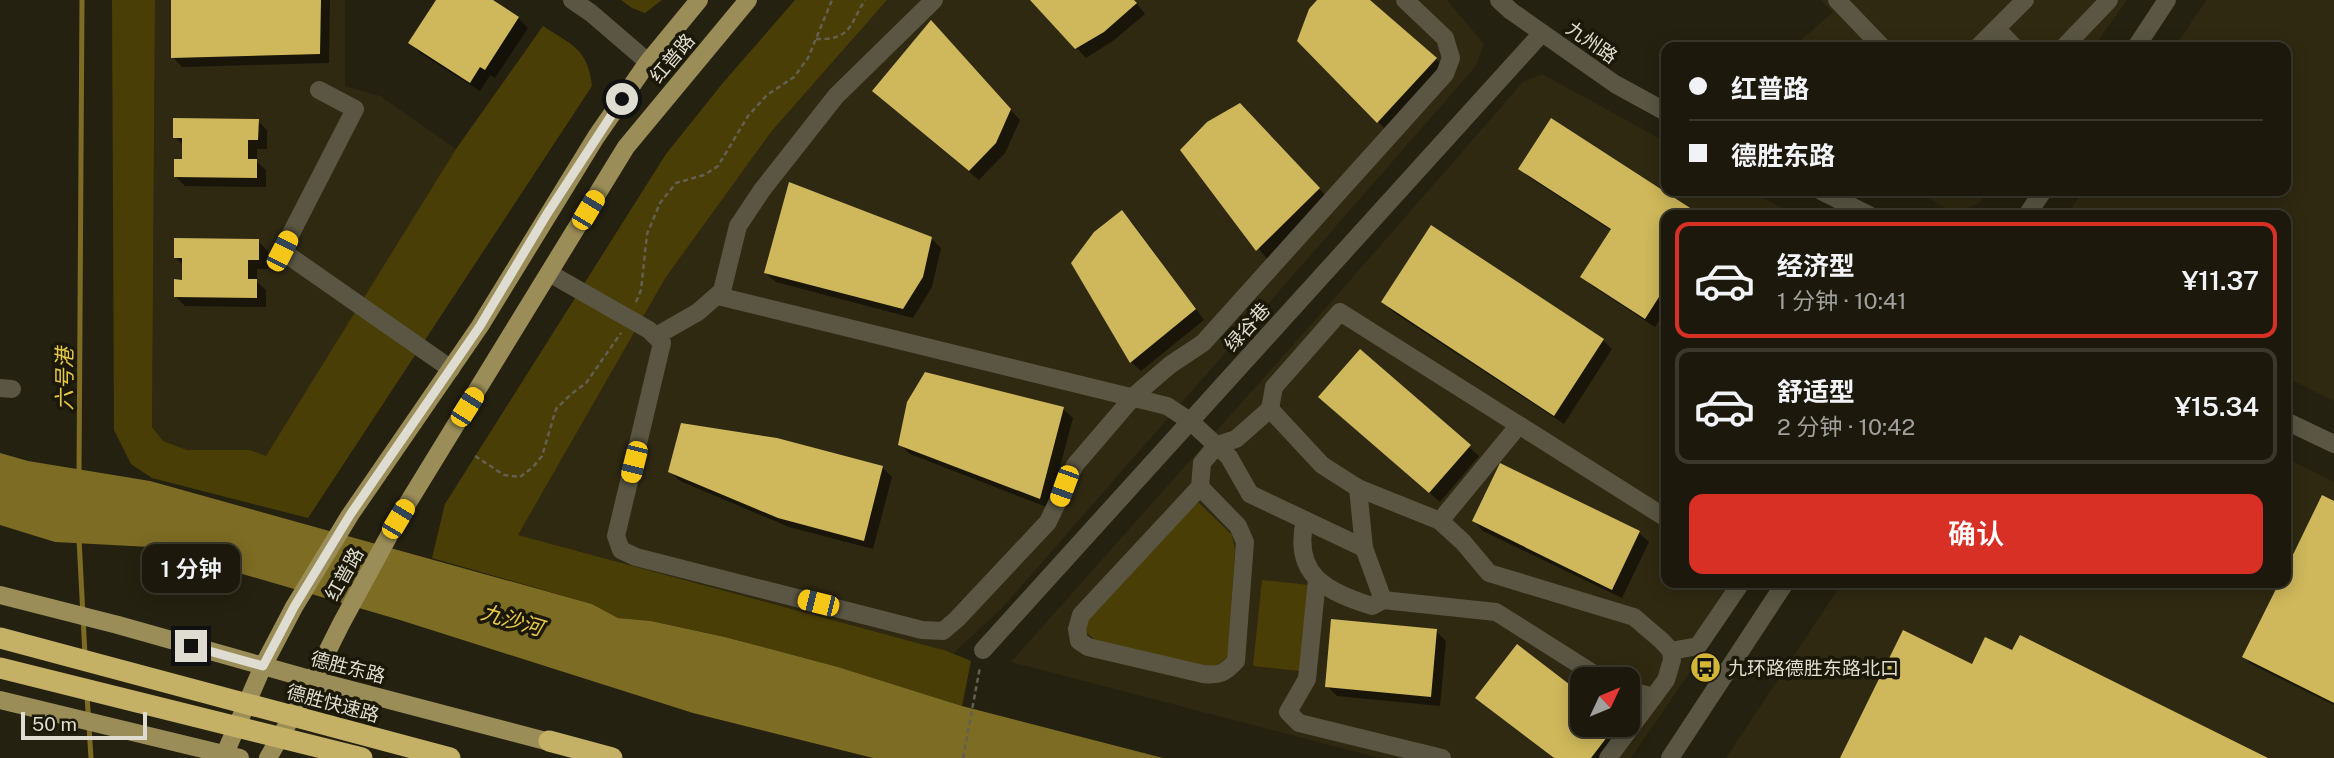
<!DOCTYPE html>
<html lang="zh">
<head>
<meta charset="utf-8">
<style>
	body { margin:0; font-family:"Public Sans","Noto Sans SC",sans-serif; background:#252215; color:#f1f3f6; height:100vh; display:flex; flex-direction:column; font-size:26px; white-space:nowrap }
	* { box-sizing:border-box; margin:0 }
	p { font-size:23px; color:#a0a09d }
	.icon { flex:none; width:38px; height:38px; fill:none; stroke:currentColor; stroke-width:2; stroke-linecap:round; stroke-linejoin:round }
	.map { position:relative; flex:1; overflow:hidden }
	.panel { position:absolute; left:1661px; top:210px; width:630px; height:378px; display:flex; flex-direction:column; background:#1c190c; border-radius:14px; box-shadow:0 4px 18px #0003,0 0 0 2px #3a382d }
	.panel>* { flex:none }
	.guide { position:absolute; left:1661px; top:42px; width:630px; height:154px; border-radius:14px; box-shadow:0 4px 18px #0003,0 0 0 2px #3a382d; display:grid; align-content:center; height:154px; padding:0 28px; background:#1c190c }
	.needle { width:46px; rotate:46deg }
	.tools { position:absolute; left:1570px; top:667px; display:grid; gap:14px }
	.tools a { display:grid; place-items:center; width:70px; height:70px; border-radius:14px; background:#1c190c; box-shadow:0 4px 18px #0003,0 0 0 2px #3a382d; font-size:35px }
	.scale { position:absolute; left:21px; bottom:18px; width:126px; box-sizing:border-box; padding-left:7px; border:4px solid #dfdcd1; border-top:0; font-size:19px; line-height:24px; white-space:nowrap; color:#dfdcd1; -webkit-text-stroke:5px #1c1807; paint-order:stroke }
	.end { position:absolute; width:32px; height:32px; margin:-16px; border:9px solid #dfdcd1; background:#111; box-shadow:0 0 0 4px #111 }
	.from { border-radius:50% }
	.bubble { position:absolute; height:49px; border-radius:14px; background:#1c190c; box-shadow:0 4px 18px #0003,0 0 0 2px #3a382d; font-size:23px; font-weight:600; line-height:49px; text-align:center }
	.car { position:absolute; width:21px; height:42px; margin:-21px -10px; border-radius:9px; box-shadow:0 0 5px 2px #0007; background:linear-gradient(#f5c518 24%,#345 0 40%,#f5c518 0 76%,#345 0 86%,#f5c518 0) }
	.guide b { display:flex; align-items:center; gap:24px; height:66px; font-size:26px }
	.guide b+b { border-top:2px solid #3a382d }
	.guide i { width:18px; height:18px; background:#f1f3f6 }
	ul { padding:12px 0 0; list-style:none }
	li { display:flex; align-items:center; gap:21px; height:116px; margin:0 14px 10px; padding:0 14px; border:4px solid #3a382d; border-radius:14px }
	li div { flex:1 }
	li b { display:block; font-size:26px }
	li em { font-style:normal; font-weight:600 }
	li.on { border-color:#d93025 }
	li>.icon { width:63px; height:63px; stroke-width:1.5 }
	.action { display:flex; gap:14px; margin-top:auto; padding:14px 28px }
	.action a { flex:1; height:80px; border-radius:14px; background:#d93025; color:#fff; font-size:28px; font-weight:600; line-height:80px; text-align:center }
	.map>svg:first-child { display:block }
</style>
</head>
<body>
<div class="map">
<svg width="2334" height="758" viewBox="0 0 2334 758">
	<rect width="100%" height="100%" fill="#252110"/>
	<g fill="#2f2911" fill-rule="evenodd">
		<path d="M155,0h190v86l35,10 76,53 -190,308 -16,-7h-64l-23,-9 -11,-14z"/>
		<path d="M887,0h560l37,44 -8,22 -473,541 -49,46 -436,-118 148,-258 105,-145z"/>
		<path d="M1821,0h306l-33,47h-301l40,-35z"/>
		<path d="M2206,0h128v401l-48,-24v-162h-219l16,-24h203v-144h-111z"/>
		<path d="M1542,74l124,68v49h86l41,24h-127v368h85l-120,175h-251l-369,-96 328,-369 184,-211zM1582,679h46v45h-46z"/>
		<path d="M1915,191h77l-15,13 -22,9z"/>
		<path d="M2286,458l48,24v276h-608l116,-175h444z"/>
	</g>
	<g fill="#4a3e07">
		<path d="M112,0h43l-3,427 11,14 24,9h63l16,6 190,-307 87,-123c29,19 45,23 49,60l-284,432 -156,-40 -21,-14 -17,-34z"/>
		<path d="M621,0h41l-17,13 -13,-5z"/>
		<path d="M795,0h92l-116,132 -105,145 -148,258 429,116 24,10 -9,45 -124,-39 -112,-30 -75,-16 -33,-3 -26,-14 -160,-46 13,-54 221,-350 56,-70z"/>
		<path d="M1199,503l33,32 3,15 -7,106 -8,7 -11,5 -113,-27 -14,-13 4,-8 104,-114z"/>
		<path d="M1262,580l47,5 -10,86 -46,-5z"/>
	</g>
	<path fill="#7d6c23" d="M0,453l28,8 122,20 442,123 26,14 33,3 74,16 113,30 124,39 201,52h-290l-180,-45 -293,-93 -250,-73 -95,-5 -55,-17z"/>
	<g fill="#0007">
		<path d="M173,0h157l-1,63 -147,4 -9,-10z"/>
		<path d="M438,0h52l28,18 10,10 -33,50 -5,-3 -10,16 -60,-38 -9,-10z"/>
		<path d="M1032,0h102l11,14 -32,27 -27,17z"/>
		<path d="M1320,0h48l78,68 -59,63 -88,-91z"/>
		<path d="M940,32l80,88 -15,33 -26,27 -95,-79z"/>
		<path d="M1250,115l78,83 -61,61 -85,-109z"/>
		<path d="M258,121l9,9v19h-10v13l9,8v17l-81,-1 -10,-10 8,-15 1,-15 -9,-9z"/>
		<path d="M1552,121l146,94h-32v96l-11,16 -63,-41 -10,-9 30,-46 -82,-53 -10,-9z"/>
		<path d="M1122,212l9,9 73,99 -63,51 -10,-9z"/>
		<path d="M931,238l10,10 -9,39 -19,31 -137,-36 -10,-9z"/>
		<path d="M258,241l10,10v18h-11v13l9,8v17l-81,-1 -9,-9 8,-16v-15l-9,-9z"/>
		<path d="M1383,302l220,38 9,9 -48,75 -171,-112z"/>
		<path d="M1360,351l119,105 -39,46 -110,-95z"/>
		<path d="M1063,409l10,9 -24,90 -139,-54 -10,-10z"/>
		<path d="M882,467l10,10 -19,72 -84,-22 -109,-46 -10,-9z"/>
		<path d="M2323,497l11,6v202l-83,-41 -7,-7 37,-74h5v-10z"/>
		<path d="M1474,521l165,12 10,9 -27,56 -139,-67z"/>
		<path d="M1436,631l10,10 -6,65 -103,-10 -10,-10z"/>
		<path d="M1582,696v28h37l8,9 -19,25h-55l-66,-51z"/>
	</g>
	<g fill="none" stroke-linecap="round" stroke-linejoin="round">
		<g stroke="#7d6c23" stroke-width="5">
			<path d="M79,476l3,-476"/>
			<path d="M79,539l6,116"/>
			<path d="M87,696l4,62"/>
		</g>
	</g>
	<g fill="#cfb85b">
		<path d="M171,0h150l-1,54 -149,4z"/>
		<path d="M436,0h57l26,17 -34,53 -5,-3 -10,16 -62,-40z"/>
		<path d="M1030,0h104l3,3 -33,29 -29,17z"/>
		<path d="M1317,0h53l67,58 -60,65 -80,-82 12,-32z"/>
		<path d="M931,20l80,89 -15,34 -27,28 -97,-80z"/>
		<path d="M1240,103l80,85 -64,63 -76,-101 27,-28z"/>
		<path d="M173,118l86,1 -1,21h-10v19h9v19l-83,-1v-18h8v-21h-9z"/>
		<path d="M1551,118l150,97h-35v71l-21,33 -65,-42 31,-48 -93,-60z"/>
		<path d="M789,182l143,55 -9,40 -20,32 -139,-36z"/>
		<path d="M1122,210l74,99 -66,54 -59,-100 23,-31z"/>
		<path d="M1431,225l173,114 -50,77 -173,-114z"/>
		<path d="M174,238l85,1v21h-11v19h9v19l-83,-1v-18l8,1v-22h-8z"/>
		<path d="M1360,349l111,96 -42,48 -111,-96z"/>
		<path d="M925,372l139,35 -24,92 -142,-54 9,-43z"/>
		<path d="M681,423l96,15 106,28 -19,75 -86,-23 -110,-46z"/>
		<path d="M1500,463l140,68 -28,59 -140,-69z"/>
		<path d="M2322,495l12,6v202l-92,-46 37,-74h7v-14z"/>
		<path d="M1331,619l106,10 -6,68 -106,-10z"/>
		<path d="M1903,630l69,34 13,-27 27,13 8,-15 248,123h-428z"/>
		<path d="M1517,644l65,50v30h35l-26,34h-37l-79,-60z"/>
	</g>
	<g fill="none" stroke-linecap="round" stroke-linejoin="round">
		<g stroke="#636051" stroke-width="2.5" stroke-dasharray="5 3.5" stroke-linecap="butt">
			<path d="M816,39c36,1 33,-14 49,-39"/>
			<path d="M636,302l5,-12 6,-56 13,-31 16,-20 28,-8 14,-9 30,-50 19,-21 27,-18 14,-19 24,-58"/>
			<path d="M475,456l29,19 16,2 13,-10 9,-11 14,-47 14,-14 16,-12 35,-50"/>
			<path d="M963,758l17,-91"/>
		</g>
		<g stroke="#5a5643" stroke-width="18">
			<path d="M572,0l19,13 57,49"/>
			<path d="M1499,0l12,11 104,73 51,28"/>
			<path d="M1837,0l45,47"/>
			<path d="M1997,29l17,18"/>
			<path d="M1978,47l47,-47"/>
			<path d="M2064,47l45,-47"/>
			<path d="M2136,47l31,-47"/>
			<path d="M319,90l36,19 -73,142 169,118"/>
			<path d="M1821,191l48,24"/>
			<path d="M2027,215l16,-24"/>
			<path d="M549,273l100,57 13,13 -46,193 5,14 15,7 286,73 21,1 14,-12 91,-97 27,-57 60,-70 35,-30 33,-22 242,-269 6,-16 -6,-20 -40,-38"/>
			<path d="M718,296l449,110 23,15 39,36 21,37 114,54"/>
			<path d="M656,336l42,-24 24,-21 16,-65 24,-36 74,-94 98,-96"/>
			<path d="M0,388l12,1"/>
			<path d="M1270,409l52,56 36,23 82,33 23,21 26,31 145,44 28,24 9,10 1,9 -6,20 -58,78"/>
			<path d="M2286,421l48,23"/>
			<path d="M1200,487l-119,128 -4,14 2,12 9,6 115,27c16,2 22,-1 33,-13l9,-119 -7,-16 -38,-39 2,-24 15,-18 19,-6 34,-30 4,-22 66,-75 326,206"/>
			<path d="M1358,488l6,60 19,52"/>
			<path d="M1305,520c-13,55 22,72 67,86l11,-6 113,12 106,67"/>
			<path d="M1440,521l79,-96"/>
			<path d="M1317,580l-10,99 -19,33 11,11 143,35"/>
			<path d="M983,650l559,-617"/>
			<path d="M1671,651l27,-5 43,-63"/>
			<path d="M1628,690l25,7"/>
			<path d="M1670,758l115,-175"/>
		</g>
		<g stroke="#9a8d57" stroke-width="18">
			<path d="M0,595l118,30 195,55 248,65"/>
			<path d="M0,700l240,58"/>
			<path d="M223,758l40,-92 31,-59 56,-92 130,-189 116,-189 52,-75 51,-62"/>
			<path d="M268,758l45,-78 28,-56 57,-105 228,-372 122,-147"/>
		</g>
		<g stroke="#c4b165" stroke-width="21">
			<path d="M0,638l450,120"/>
			<path d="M0,668l362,90"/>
			<path d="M549,741l63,17"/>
		</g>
	</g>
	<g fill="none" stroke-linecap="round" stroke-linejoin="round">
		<path stroke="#dfdcd1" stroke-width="9" d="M191,646l72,20 31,-59 56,-92 130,-189 67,-112 75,-115"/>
	</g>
	<defs>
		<symbol id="bus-disc" viewBox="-11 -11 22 22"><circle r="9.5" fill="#d3b635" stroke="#1c1807"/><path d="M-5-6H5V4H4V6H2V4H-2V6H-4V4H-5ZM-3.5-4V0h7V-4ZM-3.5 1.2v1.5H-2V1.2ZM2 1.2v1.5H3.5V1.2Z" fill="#111"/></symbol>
	</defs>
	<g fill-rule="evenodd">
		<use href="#bus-disc" x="1688" y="650" width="35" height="35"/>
	</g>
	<g text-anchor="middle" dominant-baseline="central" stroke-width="7" stroke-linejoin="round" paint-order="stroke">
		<g font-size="19" fill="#dfdcd1" stroke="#1c1807">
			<text transform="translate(1592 42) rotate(35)">九州路</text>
			<text transform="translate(672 58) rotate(-50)">红普路</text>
			<text transform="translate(1247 327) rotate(-48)">绿谷巷</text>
			<text transform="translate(344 574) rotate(-61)">红普路</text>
			<text transform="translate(348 667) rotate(14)">德胜东路</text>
			<text transform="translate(333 703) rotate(15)">德胜快速路</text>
		</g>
		<g font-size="19" fill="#dfdcd1" stroke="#1c1807" text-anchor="start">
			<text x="1728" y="668">九环路德胜东路北口</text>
		</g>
		<g font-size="21" font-style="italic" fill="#e7ca49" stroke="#1c1807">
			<text transform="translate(64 379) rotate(-90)">六号港</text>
			<text transform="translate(512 620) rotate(16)">九沙河</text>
		</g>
	</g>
</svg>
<div class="tools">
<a><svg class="needle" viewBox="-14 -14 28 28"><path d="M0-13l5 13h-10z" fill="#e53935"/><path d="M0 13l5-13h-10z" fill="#a0a09d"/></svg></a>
</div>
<div class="scale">50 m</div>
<i class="end from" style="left:622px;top:99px"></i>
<i class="end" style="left:191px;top:646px"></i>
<div class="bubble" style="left:142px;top:544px;width:98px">1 分钟</div>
<i class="car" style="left:588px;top:210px;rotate:31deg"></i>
<i class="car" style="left:282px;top:251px;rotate:27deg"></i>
<i class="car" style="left:467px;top:407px;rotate:32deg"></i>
<i class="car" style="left:634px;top:462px;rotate:194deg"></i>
<i class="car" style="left:1064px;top:486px;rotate:200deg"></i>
<i class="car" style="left:398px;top:519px;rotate:31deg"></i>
<i class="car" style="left:818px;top:603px;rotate:284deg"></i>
<div class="guide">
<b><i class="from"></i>红普路</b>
<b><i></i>德胜东路</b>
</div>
<section class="panel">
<ul>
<li class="on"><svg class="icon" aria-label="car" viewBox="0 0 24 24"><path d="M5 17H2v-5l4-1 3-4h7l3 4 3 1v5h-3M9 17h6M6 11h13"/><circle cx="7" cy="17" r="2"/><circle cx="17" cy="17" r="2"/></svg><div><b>经济型</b><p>1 分钟 · 10:41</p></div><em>¥11.37</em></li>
<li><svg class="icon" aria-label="car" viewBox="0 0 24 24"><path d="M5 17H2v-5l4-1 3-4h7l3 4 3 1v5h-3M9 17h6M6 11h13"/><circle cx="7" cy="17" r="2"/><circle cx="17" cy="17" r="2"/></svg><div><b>舒适型</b><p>2 分钟 · 10:42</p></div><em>¥15.34</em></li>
</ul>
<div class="action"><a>确认</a></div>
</section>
</div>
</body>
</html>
